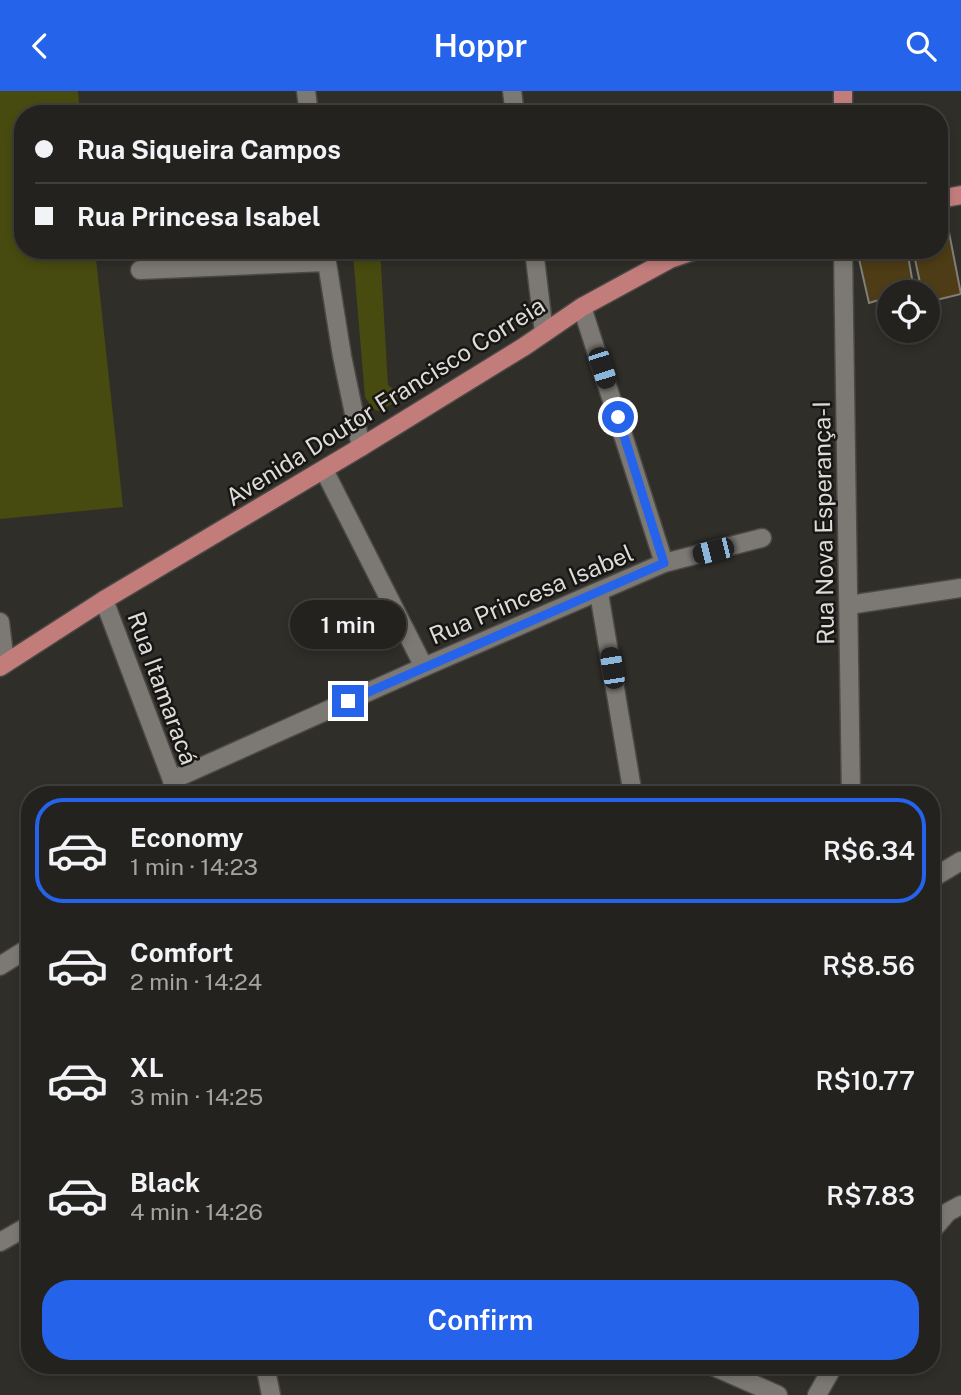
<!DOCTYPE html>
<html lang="en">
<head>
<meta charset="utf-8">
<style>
	body { margin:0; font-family:"Public Sans",sans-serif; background:#2c2a28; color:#f1f3f6; height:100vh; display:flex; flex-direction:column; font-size:26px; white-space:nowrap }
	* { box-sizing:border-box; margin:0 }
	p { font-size:23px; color:#a3a4a4 }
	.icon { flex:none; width:38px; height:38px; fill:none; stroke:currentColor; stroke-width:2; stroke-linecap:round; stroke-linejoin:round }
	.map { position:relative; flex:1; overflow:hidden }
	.side { position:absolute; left:21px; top:695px; width:919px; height:588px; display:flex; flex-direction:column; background:#24221f; border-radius:28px; box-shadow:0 4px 10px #0003,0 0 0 2px #413f3d }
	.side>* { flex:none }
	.banner { position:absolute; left:14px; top:14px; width:934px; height:154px; border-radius:28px; box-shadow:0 4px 10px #0003,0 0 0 2px #413f3d; display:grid; align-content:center; height:154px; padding:0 21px; background:#24221f }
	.tools { position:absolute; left:877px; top:189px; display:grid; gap:14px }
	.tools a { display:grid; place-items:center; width:63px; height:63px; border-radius:50%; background:#24221f; box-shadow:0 4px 10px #0003,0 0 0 2px #413f3d; font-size:35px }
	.end { position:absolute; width:32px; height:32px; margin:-16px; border:9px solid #2563eb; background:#fff; box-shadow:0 0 0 4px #fff }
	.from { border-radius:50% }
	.bubble { position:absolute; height:49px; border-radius:24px; background:#24221f; box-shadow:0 4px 10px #0003,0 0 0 2px #413f3d; font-size:23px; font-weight:600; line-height:49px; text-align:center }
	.car { position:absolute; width:21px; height:42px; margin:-21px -10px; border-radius:9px; box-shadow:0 0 5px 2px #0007; background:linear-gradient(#222 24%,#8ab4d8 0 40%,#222 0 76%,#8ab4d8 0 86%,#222 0) }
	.banner b { display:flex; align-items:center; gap:24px; height:66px; font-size:26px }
	.banner b+b { border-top:2px solid #413f3d }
	.banner i { width:18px; height:18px; background:#f1f3f6 }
	ul { padding:12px 0 0; list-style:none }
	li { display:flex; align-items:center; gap:21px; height:105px; margin:0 14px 10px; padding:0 7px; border:4px solid transparent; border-radius:28px }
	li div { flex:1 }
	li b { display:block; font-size:26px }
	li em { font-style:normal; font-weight:600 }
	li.active { border-color:#2563eb }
	li>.icon { width:63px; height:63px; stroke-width:1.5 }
	.cta { display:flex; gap:14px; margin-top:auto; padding:14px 21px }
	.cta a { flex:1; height:80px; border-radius:28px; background:#2563eb; color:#fff; font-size:28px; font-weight:600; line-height:80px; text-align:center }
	header { display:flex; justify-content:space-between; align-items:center; height:91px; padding:0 21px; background:#2563eb; color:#fff; font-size:32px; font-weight:600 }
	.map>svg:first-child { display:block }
</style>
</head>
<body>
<header><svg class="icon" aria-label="back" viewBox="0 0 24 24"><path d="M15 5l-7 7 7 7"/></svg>Hoppr<svg class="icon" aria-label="search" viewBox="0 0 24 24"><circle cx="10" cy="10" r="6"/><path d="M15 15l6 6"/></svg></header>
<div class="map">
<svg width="961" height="1304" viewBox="0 0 961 1304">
	<rect width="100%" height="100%" fill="#302e29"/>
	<g fill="#484b0f">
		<path d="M0,0h78l2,23h-57v136h72l28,257 -123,12z"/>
		<path d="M368,159h12l8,135 9,7v9l-18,10 -6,-2 -8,-12 -12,-143z"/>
	</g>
	<g fill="#4d3c15" stroke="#807e78" stroke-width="2">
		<path d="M947,131l14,72 -33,8v-10h-6l-9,-42h27v-26z"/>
		<path d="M857,159h50l7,40 -25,2v5l-20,6z"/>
	</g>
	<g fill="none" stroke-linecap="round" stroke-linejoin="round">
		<defs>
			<g id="minor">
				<path d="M306,0l3,23"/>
				<path d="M512,0l3,23"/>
				<path d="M325,159l17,106 19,91"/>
				<path d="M534,159l10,83"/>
				<path d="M843,159l8,545"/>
				<path d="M140,179l186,-8"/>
				<path d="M582,216l82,256"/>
				<path d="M324,379l100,197"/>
				<path d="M599,502l34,202"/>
				<path d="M104,509l68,180 2,15"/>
				<path d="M849,514l112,-17"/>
				<path d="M0,531l5,41"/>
				<path d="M172,689l252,-113 240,-104 98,-25"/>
				<path d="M931,788l30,-18"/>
				<path d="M0,875l30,-19"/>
				<path d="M931,1141l17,-20 13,-7"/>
				<path d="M0,1151l30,-17"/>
				<path d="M265,1274l6,30"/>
				<path d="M710,1274l68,30"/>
				<path d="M817,1304l17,-30"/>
			</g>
			<g id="major">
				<path d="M843,23v-23"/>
				<path d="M940,108l21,-4"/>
				<path d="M0,576l104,-67 257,-153 164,-101 57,-39 88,-48 26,-9"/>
			</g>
		</defs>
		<use href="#minor" stroke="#4b4946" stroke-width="21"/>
		<use href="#major" stroke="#4b4946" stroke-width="21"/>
		<use href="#minor" stroke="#7c7974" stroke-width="18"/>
		<use href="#major" stroke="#c27d7b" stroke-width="18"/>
	</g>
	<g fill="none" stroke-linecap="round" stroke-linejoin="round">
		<path stroke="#2563eb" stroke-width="9" d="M348,610l316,-138 -46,-146"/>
	</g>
	<g text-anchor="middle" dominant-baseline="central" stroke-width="5" stroke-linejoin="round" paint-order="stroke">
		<g font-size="24" fill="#dedcd9" stroke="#181614">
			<text transform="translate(385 310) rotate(-32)">Avenida Doutor Francisco Correia</text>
			<text transform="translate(823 432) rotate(-91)">Rua Nova Esperança-I</text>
			<text transform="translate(531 503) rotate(-23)">Rua Princesa Isabel</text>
			<text transform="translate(163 597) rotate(70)">Rua Itamaracá</text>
		</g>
	</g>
</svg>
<div class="tools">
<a><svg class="icon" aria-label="locate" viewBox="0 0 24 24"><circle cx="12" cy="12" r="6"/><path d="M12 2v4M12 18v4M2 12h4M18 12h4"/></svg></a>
</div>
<i class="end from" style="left:618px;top:326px"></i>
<i class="end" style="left:348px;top:610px"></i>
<div class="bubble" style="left:290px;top:509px;width:116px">1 min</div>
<i class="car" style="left:602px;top:277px;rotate:162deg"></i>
<i class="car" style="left:713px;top:460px;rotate:256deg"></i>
<i class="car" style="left:612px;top:577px;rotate:351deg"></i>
<div class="banner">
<b><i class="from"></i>Rua Siqueira Campos</b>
<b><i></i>Rua Princesa Isabel</b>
</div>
<section class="side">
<ul>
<li class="active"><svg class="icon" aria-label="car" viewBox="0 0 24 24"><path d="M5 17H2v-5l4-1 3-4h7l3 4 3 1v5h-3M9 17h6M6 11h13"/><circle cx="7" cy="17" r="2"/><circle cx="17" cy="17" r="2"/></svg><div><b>Economy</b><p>1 min · 14:23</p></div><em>R$6.34</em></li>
<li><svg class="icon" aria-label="car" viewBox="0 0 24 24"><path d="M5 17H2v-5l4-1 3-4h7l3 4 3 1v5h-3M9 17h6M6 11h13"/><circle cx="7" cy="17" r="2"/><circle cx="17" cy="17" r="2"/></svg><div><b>Comfort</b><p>2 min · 14:24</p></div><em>R$8.56</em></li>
<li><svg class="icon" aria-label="car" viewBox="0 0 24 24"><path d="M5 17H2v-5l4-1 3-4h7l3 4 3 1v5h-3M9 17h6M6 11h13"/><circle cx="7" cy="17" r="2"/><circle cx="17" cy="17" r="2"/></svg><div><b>XL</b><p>3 min · 14:25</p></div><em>R$10.77</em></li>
<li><svg class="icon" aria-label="car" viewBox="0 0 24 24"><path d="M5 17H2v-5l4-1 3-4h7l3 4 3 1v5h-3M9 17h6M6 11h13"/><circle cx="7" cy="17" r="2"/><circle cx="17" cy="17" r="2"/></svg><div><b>Black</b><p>4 min · 14:26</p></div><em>R$7.83</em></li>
</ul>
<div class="cta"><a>Confirm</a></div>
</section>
</div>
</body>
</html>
